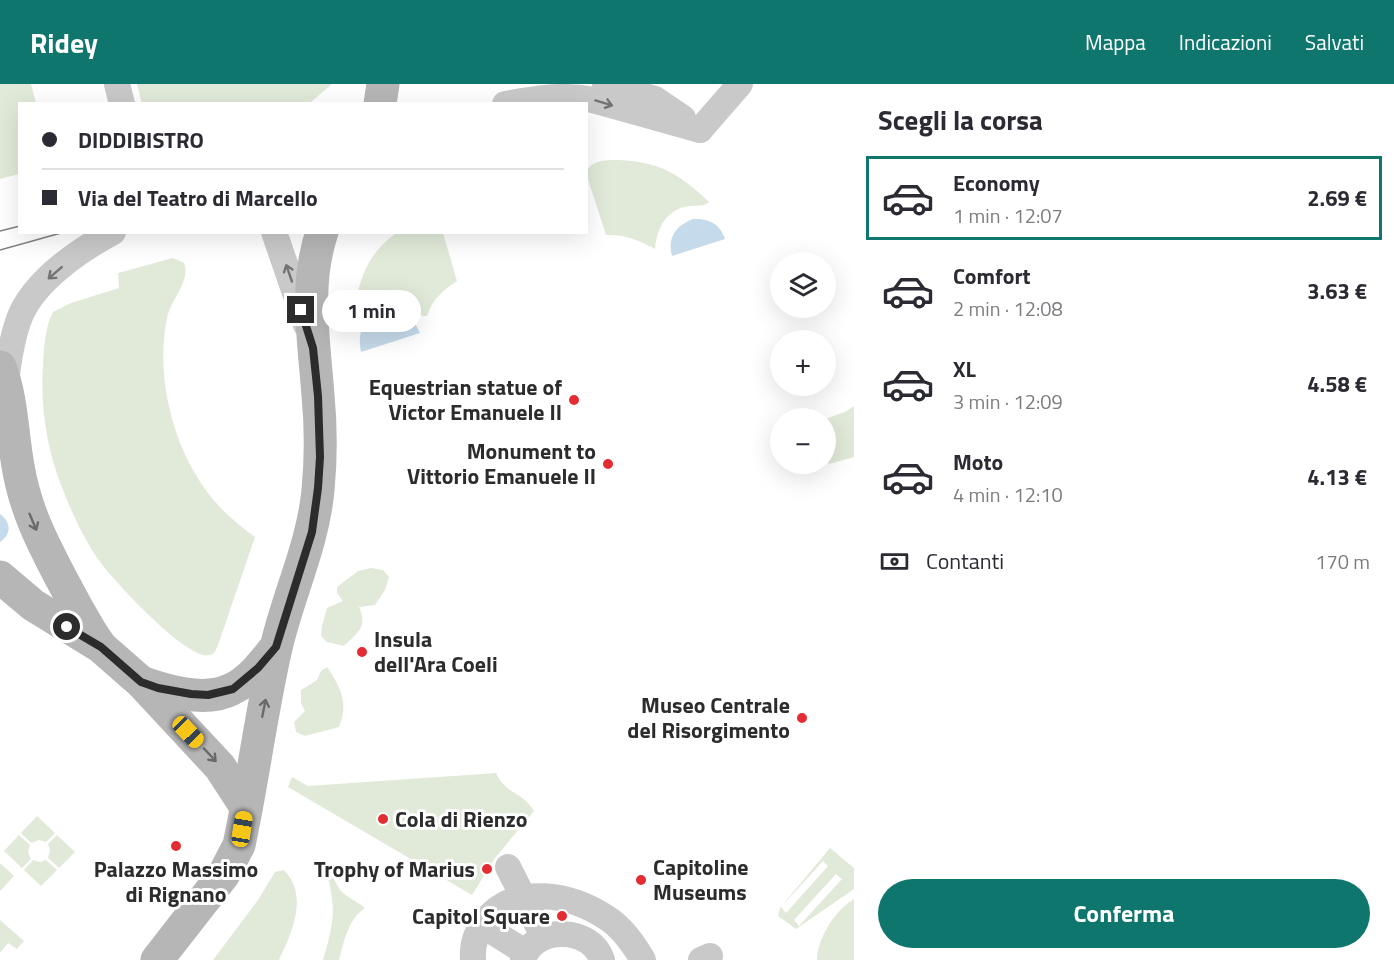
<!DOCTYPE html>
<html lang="it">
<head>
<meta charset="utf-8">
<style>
	body { margin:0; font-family:"Titillium Web",sans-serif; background:#f7f7f7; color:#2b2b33; height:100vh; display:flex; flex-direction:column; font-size:22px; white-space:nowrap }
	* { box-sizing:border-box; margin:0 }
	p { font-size:20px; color:#7c7c81 }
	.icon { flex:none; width:33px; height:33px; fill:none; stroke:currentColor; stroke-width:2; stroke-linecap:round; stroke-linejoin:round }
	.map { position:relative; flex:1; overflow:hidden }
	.sheet { display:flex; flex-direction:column; background:#fff; width:540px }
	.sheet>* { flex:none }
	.top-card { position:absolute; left:18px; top:18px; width:570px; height:132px; border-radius:0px; box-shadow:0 6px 24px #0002; display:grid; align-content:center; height:132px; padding:0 24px; background:#fff }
	.controls { position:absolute; left:770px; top:168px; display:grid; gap:12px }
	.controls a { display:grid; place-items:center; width:66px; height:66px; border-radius:50%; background:#fff; box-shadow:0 6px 24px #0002; font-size:30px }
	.end { position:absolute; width:27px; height:27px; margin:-14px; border:8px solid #2c2c2c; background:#fff; box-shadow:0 0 0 3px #fff }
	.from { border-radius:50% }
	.bubble { position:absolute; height:42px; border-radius:21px; background:#fff; box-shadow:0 6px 24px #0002; font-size:20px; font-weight:700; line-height:42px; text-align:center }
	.car { position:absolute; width:18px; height:36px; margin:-18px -9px; border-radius:8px; box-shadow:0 0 4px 2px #0007; background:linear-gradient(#f5c518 24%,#345 0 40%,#f5c518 0 76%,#345 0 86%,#f5c518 0) }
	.top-card b { display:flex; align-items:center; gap:21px; height:57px; font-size:22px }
	.top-card b+b { border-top:2px solid #e1e1e2 }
	.top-card i { width:15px; height:15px; background:#2b2b33 }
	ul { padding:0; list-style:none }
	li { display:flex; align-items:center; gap:18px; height:84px; margin:0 12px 9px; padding:0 12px; border:3px solid transparent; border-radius:0px }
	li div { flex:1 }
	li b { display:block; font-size:22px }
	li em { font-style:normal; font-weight:700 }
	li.active { border-color:#0f766e }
	li>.icon { width:54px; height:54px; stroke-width:1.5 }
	h2 { padding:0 24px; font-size:27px; line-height:72px }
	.pay { display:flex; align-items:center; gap:15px; height:66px; padding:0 24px; font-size:22px }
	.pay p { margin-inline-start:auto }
	.cta { display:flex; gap:12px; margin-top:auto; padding:12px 24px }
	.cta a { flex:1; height:69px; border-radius:36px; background:#0f766e; color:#fff; font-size:24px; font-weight:700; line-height:69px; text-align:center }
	header { display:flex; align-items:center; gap:36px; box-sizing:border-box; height:84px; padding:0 30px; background:#0f766e; color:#fff }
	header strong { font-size:28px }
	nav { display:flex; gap:33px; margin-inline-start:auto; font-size:21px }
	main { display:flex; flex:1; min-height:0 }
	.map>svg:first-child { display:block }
</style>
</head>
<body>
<header>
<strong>Ridey</strong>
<nav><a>Mappa</a><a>Indicazioni</a><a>Salvati</a></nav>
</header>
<main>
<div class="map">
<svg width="854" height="876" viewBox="0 0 854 876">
	<rect width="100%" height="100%" fill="#fff"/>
	<g fill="#e1ead9" fill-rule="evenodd">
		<path d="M0,0h31l5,19 -16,1 -1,70 -19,5z"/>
		<path d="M137,0h195l-22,19 -168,1z"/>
		<path d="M619,76c41,2 61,14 90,42 -5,5 -11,3 -18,4 -24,2 -34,21 -36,43 -16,-9 -31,-15 -49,-14l-19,-59c-1,-16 19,-16 32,-16z"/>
		<path d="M396,149h47l14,48c-15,10 -24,18 -30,35h-5c-17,-22 -43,-19 -63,-3l-5,-2c6,-34 13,-56 42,-78z"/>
		<path d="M173,174l11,5c7,16 -11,35 -16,51 -14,58 4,132 40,179 13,17 30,32 47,44l-37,108c-2,4 -3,9 -8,10 -22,7 -99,-77 -112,-96 -14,-20 -26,-46 -35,-69 -16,-39 -23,-83 -20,-125 1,-17 2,-38 10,-53l18,-9 48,-15 -1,-15z"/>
		<path d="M854,322v51l-25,7 -4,-12v-33l20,-7z"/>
		<path d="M371,484l12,2 6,7 -4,13 -10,15 -16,2c9,20 -1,25 -15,39l-17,-4 -6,-6 1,-10 5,-18 16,-7 -6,-8v-6l21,-16z"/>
		<path d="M327,583c14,21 22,36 12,60l-34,9 -9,-4 -2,-10 11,-11 -4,-8v-13l16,-10 4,-9z"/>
		<path d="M496,689c10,22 26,18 38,38l-39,47 -23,37 -184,-108 4,-10 16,9z"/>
		<path d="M37,732l18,17 -9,9 -7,-2 -8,3 -10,-10z"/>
		<path d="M19,751l11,10 -2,7 3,7 -9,9 -18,-17z"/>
		<path d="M57,751l18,17 -16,16 -11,-10 2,-8 -2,-6z"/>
		<path d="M830,764l24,20v21l-58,40 -18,-13 2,-8zM823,777l5,5 -42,47 -5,-6zM836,790l6,5 -43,47 -5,-6z"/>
		<path d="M33,776l7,2 6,-2 11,10 -16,16 -17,-16z"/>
		<path d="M0,779l14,13 -14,15z"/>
		<path d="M284,786c25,26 8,62 -5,90h-66l45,-60 17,-28z"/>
		<path d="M327,790h3c6,6 7,14 14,20 7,5 14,8 21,14 -17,11 -21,34 -26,52h-16c10,-34 14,-50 4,-86z"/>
		<path d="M854,815v61h-37c0,-21 18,-50 37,-61z"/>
		<path d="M0,836l24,21 -7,8 -9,-6 -8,10z"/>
	</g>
	<g fill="#c5daea">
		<path d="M693,135c16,-1 27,5 32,20l-53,17c-5,-19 4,-30 21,-37z"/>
		<path d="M392,226c14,3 22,9 28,23l-59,19c-5,-25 6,-39 31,-42z"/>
		<path d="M0,430c11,8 12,20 0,28z"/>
	</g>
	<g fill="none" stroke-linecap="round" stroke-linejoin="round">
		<g stroke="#c9c9c9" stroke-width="26">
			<path d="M117,0l5,20"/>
			<path d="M605,0l50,15 28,19"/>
			<path d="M505,20c28,-5 55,-10 84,-5l111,31"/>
			<path d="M700,46l40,-46"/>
			<path d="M274,148l32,93"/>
			<path d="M6,298c3,-23 6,-46 15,-68 16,-35 59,-64 92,-82"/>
			<path d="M508,783l35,69"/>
			<path d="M482,841l43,27"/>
			<path d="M473,876c-1,-14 3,-28 12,-39 30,-38 86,-27 122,-3 16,10 27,27 36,42"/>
			<path d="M523,876c10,-35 69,-34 79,0"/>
			<path d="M701,876l9,-4"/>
		</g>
		<g stroke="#b6b6b6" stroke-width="33">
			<path d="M380,20l3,-20"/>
			<path d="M0,283c12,31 12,66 18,99 7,43 24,76 44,114 12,22 23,44 37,64"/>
			<path d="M0,493l33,28 68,42 40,35 79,85 26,40"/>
			<path d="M141,598c26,9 64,21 91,7 18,-8 32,-27 44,-42"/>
			<path d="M157,876l67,-86 15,-29c14,-65 22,-132 37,-197 12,-53 37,-103 42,-158 3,-31 3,-63 0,-95 -4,-54 -14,-110 4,-163"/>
		</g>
		<g stroke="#818181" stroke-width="1.5">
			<path d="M0,147l20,-5"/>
			<path d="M0,166l61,-17"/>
		</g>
	</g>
	<defs><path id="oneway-shaft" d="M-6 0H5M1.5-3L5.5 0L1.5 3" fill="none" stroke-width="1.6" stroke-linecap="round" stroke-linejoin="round" transform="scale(1.5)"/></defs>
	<g stroke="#737373">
		<use href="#oneway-shaft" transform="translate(604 19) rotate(17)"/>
		<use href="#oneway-shaft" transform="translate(55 189) rotate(139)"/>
		<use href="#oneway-shaft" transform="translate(289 189) rotate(-109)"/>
	</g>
	<g stroke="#6a6a6a">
		<use href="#oneway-shaft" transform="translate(33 438) rotate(67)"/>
		<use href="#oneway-shaft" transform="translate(264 624) rotate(-79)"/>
		<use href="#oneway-shaft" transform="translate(210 671) rotate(47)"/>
	</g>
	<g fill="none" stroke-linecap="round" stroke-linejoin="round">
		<path stroke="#2c2c2c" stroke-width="8" d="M67,543l34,20 40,35 17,6 33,6 17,1 25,-6 25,-21 18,-21 36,-115 6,-44 2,-31 -2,-61 -5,-48 -12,-38"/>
	</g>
	<g fill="#e42d33" stroke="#fff" stroke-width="2">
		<circle cx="574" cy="316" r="6"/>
		<circle cx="608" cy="380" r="6"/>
		<circle cx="362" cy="568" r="6"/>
		<circle cx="802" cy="634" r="6"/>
		<circle cx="383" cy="735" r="6"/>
		<circle cx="176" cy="762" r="6"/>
		<circle cx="487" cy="785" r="6"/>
		<circle cx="641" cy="796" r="6"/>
		<circle cx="562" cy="832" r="6"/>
	</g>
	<g text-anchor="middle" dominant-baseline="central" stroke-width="6" stroke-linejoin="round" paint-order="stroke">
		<g font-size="22" font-weight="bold" fill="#2c2c2c" stroke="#fff" text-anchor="end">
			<text x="562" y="303">Equestrian statue of<tspan x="562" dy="25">Victor Emanuele II</tspan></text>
			<text x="596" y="367">Monument to<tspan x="596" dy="25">Vittorio Emanuele II</tspan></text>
			<text x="374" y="555" text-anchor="start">Insula<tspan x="374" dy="25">dell'Ara Coeli</tspan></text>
			<text x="790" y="621">Museo Centrale<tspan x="790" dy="25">del Risorgimento</tspan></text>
			<text x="395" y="735" text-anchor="start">Cola di Rienzo</text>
			<text x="653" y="783" text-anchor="start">Capitoline<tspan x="653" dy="25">Museums</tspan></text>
			<text x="176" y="785" text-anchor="middle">Palazzo Massimo<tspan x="176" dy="25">di Rignano</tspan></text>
			<text x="475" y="785">Trophy of Marius</text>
			<text x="550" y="832">Capitol Square</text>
		</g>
	</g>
</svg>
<div class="controls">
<a><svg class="icon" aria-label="layers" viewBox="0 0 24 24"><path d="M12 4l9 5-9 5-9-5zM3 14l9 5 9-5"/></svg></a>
<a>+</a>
<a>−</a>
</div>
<i class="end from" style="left:67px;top:543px"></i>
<i class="end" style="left:301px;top:226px"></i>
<div class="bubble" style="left:322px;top:206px;width:99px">1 min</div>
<i class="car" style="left:188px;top:648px;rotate:136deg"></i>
<i class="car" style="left:242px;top:745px;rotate:9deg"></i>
<div class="top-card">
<b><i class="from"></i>DIDDIBISTRO</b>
<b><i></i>Via del Teatro di Marcello</b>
</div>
</div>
<section class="sheet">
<h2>Scegli la corsa</h2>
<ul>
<li class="active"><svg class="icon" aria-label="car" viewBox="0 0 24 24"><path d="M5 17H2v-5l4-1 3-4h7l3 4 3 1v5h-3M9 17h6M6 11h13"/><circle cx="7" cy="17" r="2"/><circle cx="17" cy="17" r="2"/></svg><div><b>Economy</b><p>1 min · 12:07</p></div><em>2.69 €</em></li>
<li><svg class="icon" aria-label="car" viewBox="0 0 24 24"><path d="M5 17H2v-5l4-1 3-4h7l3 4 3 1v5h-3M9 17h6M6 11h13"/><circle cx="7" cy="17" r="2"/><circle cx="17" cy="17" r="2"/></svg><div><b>Comfort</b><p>2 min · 12:08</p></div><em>3.63 €</em></li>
<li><svg class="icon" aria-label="car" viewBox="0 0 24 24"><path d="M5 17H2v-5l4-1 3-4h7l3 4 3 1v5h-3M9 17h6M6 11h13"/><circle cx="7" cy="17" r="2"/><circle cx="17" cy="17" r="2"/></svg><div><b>XL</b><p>3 min · 12:09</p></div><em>4.58 €</em></li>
<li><svg class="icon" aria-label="car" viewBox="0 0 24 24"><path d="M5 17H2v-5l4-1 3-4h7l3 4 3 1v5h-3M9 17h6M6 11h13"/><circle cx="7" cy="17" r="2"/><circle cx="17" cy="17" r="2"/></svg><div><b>Moto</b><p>4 min · 12:10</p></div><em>4.13 €</em></li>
</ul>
<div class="pay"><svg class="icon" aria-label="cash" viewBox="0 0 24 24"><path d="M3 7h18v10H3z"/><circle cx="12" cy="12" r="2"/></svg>Contanti<p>170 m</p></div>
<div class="cta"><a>Conferma</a></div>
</section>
</main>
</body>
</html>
